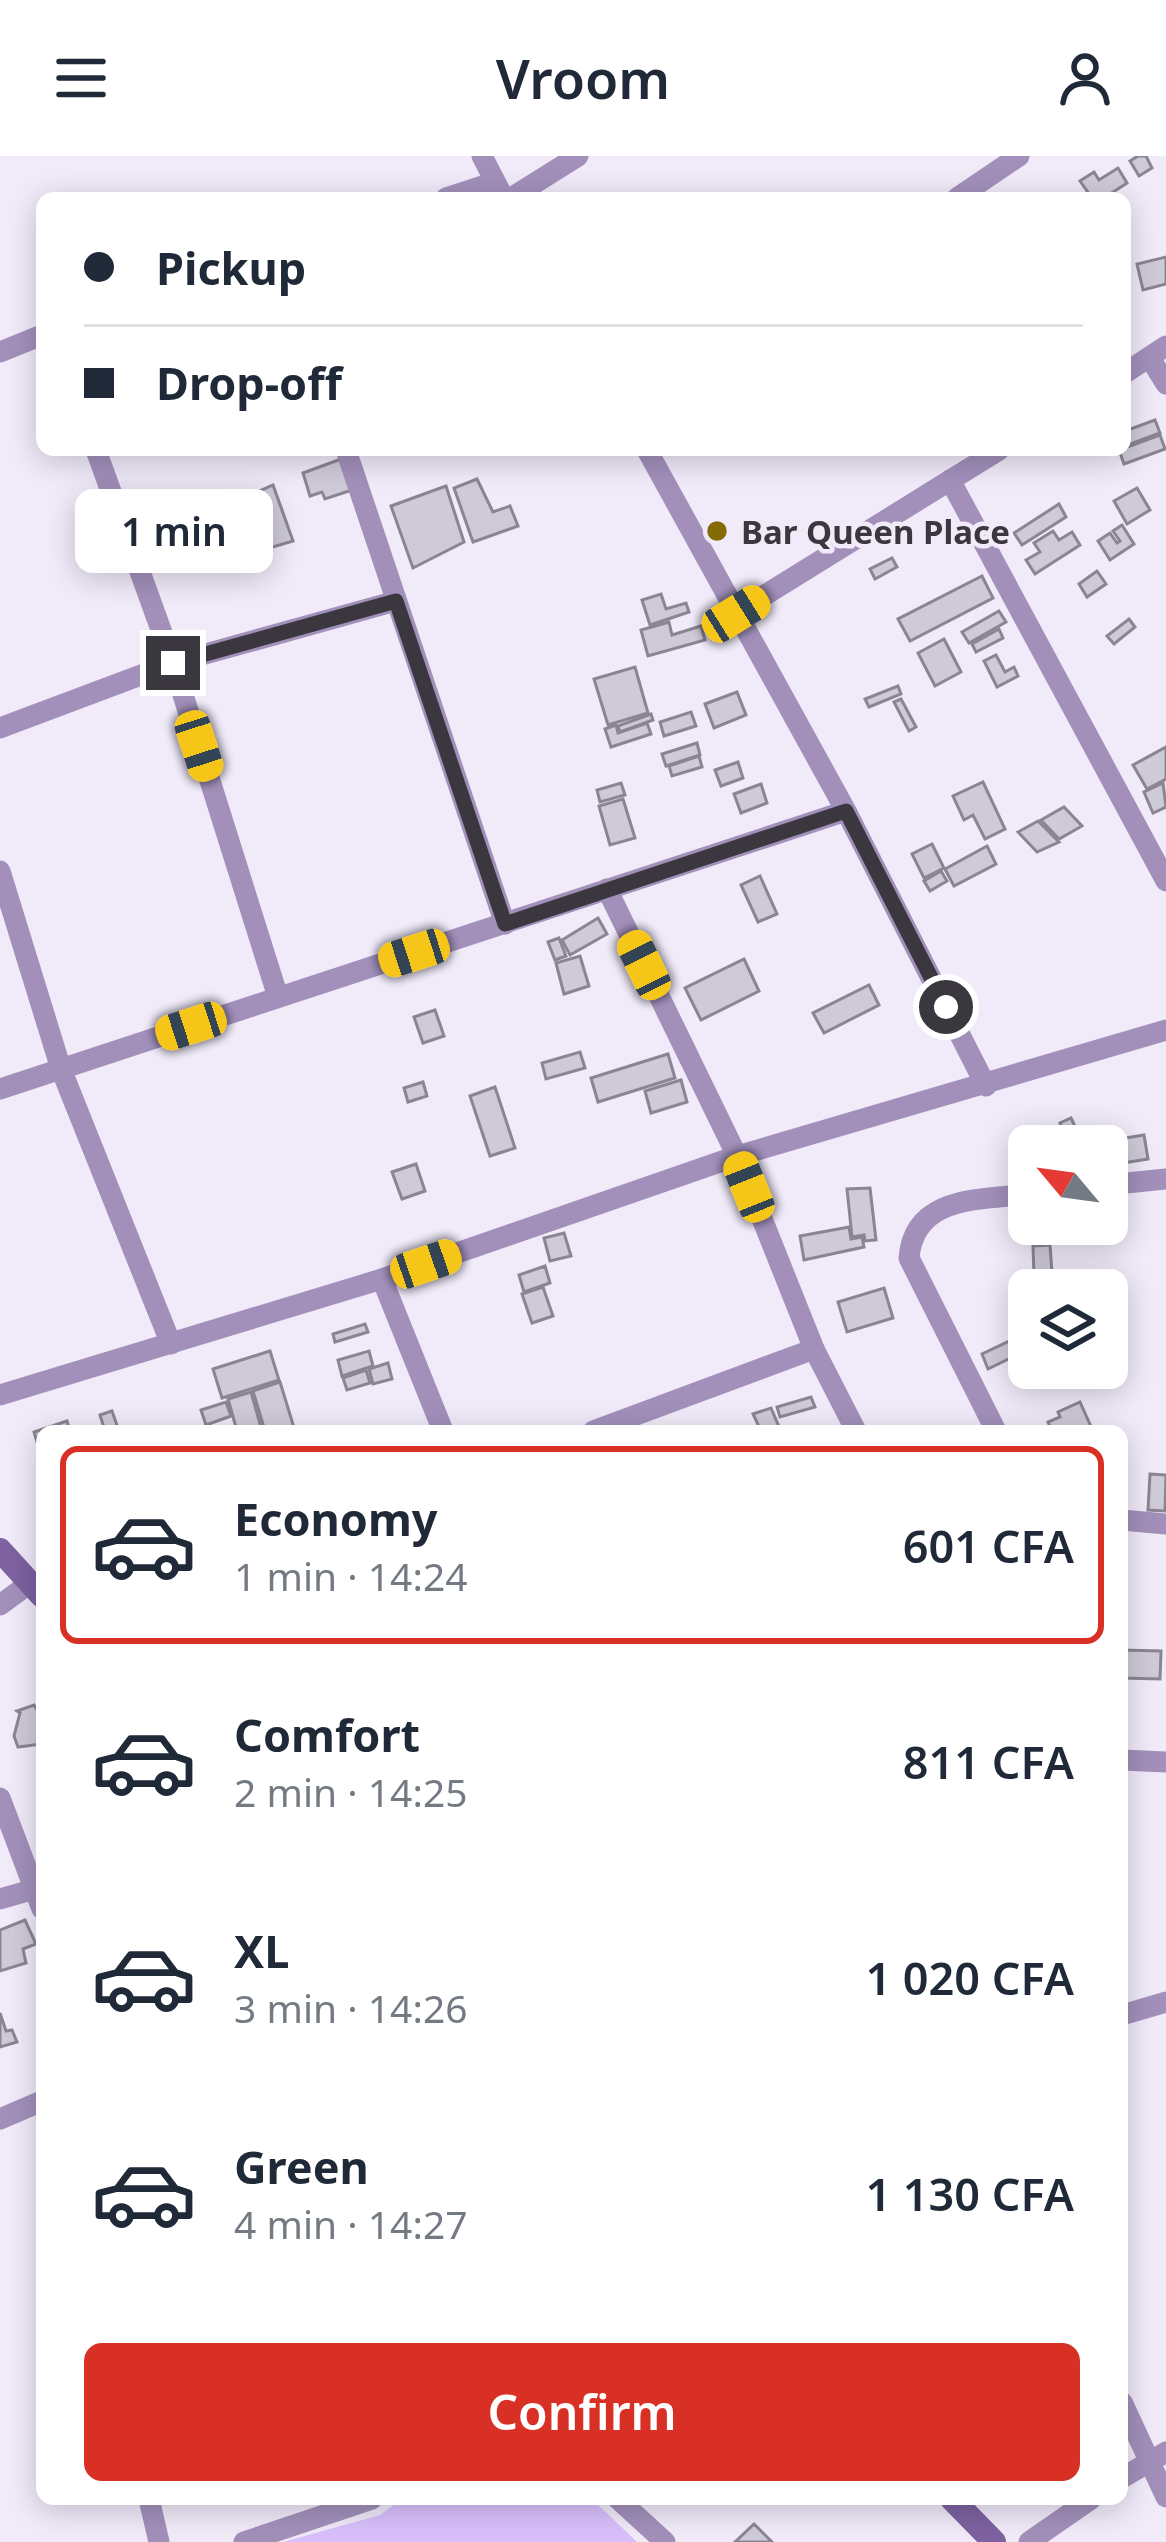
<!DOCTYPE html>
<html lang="en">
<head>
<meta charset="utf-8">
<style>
	body { margin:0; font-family:"Noto Sans",sans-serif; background:#f6f6f7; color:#1f2937; height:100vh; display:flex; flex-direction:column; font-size:45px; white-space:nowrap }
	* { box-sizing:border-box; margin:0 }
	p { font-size:39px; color:#747a83 }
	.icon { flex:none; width:66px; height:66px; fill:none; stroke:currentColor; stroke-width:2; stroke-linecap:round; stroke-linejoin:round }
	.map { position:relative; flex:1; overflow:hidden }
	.panel { position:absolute; left:36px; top:1269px; width:1092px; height:1080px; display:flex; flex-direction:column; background:#fff; border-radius:18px; box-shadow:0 6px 30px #0003 }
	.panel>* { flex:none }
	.banner { position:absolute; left:36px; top:36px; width:1095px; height:264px; border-radius:18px; box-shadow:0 6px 30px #0003; display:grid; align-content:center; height:264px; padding:0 48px; background:#fff }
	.needle { width:78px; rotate:299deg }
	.fabs { position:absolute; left:1008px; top:969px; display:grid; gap:24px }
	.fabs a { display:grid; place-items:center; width:120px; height:120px; border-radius:18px; background:#fff; box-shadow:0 6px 30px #0003; font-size:60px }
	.end { position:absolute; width:54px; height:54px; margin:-27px; border:15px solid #3a383e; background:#fff; box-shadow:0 0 0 6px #fff }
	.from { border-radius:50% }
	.bubble { position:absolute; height:84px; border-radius:18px; background:#fff; box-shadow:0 6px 30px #0003; font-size:39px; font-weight:600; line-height:84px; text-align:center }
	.car { position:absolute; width:36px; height:72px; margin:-36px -18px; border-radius:15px; box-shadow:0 0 9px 3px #0007; background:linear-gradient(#f5c518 24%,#345 0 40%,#f5c518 0 76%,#345 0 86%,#f5c518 0) }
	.banner b { display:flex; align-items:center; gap:42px; height:114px; font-size:45px }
	.banner b+b { border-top:3px solid #e0e1e3 }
	.banner i { width:30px; height:30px; background:#1f2937 }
	ul { padding:21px 0 0; list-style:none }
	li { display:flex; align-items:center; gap:36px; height:198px; margin:0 24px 18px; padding:0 24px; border:6px solid transparent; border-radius:18px }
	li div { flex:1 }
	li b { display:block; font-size:45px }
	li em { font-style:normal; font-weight:600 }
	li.selected { border-color:#d93025 }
	li>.icon { width:108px; height:108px; stroke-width:1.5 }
	.primary-button { display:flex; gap:24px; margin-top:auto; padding:24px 48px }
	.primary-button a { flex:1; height:138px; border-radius:18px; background:#d93025; color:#fff; font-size:48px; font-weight:600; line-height:138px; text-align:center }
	header { display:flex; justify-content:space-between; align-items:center; height:156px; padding:0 48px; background:#fff; font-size:54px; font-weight:600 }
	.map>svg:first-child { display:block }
</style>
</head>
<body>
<header><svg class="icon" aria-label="menu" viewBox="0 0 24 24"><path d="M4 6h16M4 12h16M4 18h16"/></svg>Vroom<svg class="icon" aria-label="person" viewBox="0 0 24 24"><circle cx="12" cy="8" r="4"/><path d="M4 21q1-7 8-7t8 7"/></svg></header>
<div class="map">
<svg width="1166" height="2386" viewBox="0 0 1166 2386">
	<rect width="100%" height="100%" fill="#f0eaf9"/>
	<path fill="#d9c0fc" d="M402,2343h190l45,43h-354l97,-27z"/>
	<g fill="#cfcad8" stroke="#8b8593" stroke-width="3">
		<path d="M1138,0h8l6,12 -13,8 -9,-15z"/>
		<path d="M1118,12l9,15 -23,15h-12l-12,-17 14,-9 5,8z"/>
		<path d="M1166,101v27l-23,6 -6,-26z"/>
		<path d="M1155,264l5,13 -35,13v-15z"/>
		<path d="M1160,279l5,14 -41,15 -5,-14z"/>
		<path d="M341,303l11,31 -27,9 -3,-7 -12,4 -7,-23z"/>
		<path d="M477,323l16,33 17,-6 8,20 -45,16 -19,-54z"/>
		<path d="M273,329l20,56 -30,9 -17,-53z"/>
		<path d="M446,330l18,56 -51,26 -22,-62z"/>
		<path d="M1137,332l13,22 -23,14 -13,-23z"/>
		<path d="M1059,348l7,13 -44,28 -8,-12z"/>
		<path d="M1122,369l12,19 -24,16 -12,-19 12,-8 7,10 3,-2 -7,-10z"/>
		<path d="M1053,375l6,9 13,-8 8,13 -45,29 -9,-14 14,-8 -6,-9z"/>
		<path d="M892,402l5,9 -22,12 -5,-10z"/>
		<path d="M1097,415l9,13 -19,13 -8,-13z"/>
		<path d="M982,420l11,22 -83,43 -12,-22z"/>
		<path d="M661,438l5,15 20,-6 3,9 -39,13 -8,-25z"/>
		<path d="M999,455l7,11 -37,21 -7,-11z"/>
		<path d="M1129,463l6,8 -21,17 -7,-8z"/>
		<path d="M669,466l3,13 29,-9 4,14 -57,16 -7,-26z"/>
		<path d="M999,473l4,9 -27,14 -4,-8z"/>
		<path d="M944,483l17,33 -26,14 -17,-33z"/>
		<path d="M996,499l9,17 9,-5 4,9 -21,11 -13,-26z"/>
		<path d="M635,511l13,46 -40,12 -14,-46z"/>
		<path d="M898,530l3,8 -32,13 -4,-8z"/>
		<path d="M737,536l9,23 -32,13 -9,-24z"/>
		<path d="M901,543l15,28 -7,4 -15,-29z"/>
		<path d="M691,556l5,14 -32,10 -4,-14z"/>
		<path d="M651,558l2,6 -33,12 -2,-6z"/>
		<path d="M647,567l4,11 -40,13 -6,-18 11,-4 2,8z"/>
		<path d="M697,587l3,12 -34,11 -4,-12z"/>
		<path d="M1166,591v32l-19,10 -14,-24z"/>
		<path d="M699,600l3,11 -30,9 -3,-10z"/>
		<path d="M738,606l5,16 -22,8 -6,-16z"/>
		<path d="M983,626l22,47 -20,10 -12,-24 -9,5 -11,-24z"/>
		<path d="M621,627l4,12 -25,7 -3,-12z"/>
		<path d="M1163,627l3,24 -13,6 -9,-21z"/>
		<path d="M761,628l6,19 -26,10 -7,-19z"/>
		<path d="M623,643l12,39 -25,7 -11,-39z"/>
		<path d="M1064,651l18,19 -23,13 -18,-19z"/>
		<path d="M1038,665l21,21 -22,10 -19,-20z"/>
		<path d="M932,688l12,24 -20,10 -12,-24z"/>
		<path d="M987,690l9,18 -42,22 -9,-17z"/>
		<path d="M941,715l6,10 -17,10 -6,-10z"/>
		<path d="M760,720l17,38 -19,8 -17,-37z"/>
		<path d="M598,762l9,16 -37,21 -8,-15z"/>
		<path d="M559,782l7,18 -11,4 -7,-18z"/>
		<path d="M580,800l9,30 -25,8 -8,-31z"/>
		<path d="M744,803l15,32 -58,29 -16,-32z"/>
		<path d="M869,829l10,20 -55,28 -11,-20z"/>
		<path d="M435,854l9,26 -21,7 -9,-26z"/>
		<path d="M580,896l5,16 -39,11 -4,-16z"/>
		<path d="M668,898l7,24 -77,24 -7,-24z"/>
		<path d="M681,924l6,22 -36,11 -6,-22z"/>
		<path d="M423,926l4,14 -19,6 -4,-14z"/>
		<path d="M495,931l20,61 -25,8 -20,-60z"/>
		<path d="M1071,962l12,25 -42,3 24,-10 -5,-13z"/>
		<path d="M1144,979l4,24 -31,5 -4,-24z"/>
		<path d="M416,1008l9,27 -23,8 -10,-27z"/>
		<path d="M870,1032l6,52 -11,1 -1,-6 -12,2 -5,-48z"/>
		<path d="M849,1071l2,12 11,-2 2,10 -60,13 -4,-24z"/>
		<path d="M564,1077l7,23 -21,5 -6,-23z"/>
		<path d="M1050,1089l2,28 -18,2 -1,-29z"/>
		<path d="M545,1110l5,17 -26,9 -5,-17z"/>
		<path d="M543,1131l10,29 -21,7 -10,-29z"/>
		<path d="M884,1132l9,30 -46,14 -9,-30z"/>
		<path d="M365,1168l3,8 -33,10 -2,-8z"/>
		<path d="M1026,1177l3,16 -41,20 -6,-15z"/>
		<path d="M270,1195l9,29 -57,18 -9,-29z"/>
		<path d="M369,1195l4,15 -31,10 -4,-16z"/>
		<path d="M388,1207l4,16 -19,5 -4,-15z"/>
		<path d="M1045,1212h26l2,7 -22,9z"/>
		<path d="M366,1214l4,13 -23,7 -4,-12z"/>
		<path d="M280,1226l15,49h-30l-12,-40z"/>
		<path d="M251,1236l11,39h-25l-9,-32z"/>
		<path d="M811,1241l4,10 -35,10 -3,-10z"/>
		<path d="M226,1246l5,14 -25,9 -5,-15z"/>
		<path d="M1080,1246l13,29h-46l4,-2 -3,-7 12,-5 -2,-5z"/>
		<path d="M771,1252l9,21 -19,2 -8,-17z"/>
		<path d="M112,1255l7,20h-14l-5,-16z"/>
		<path d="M67,1265l3,10h-28v28l-8,-27z"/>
		<path d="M1150,1318l16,1 -1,36 -17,-1z"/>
		<path d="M1122,1494l39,1 -1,28 -38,-1z"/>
		<path d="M34,1549l4,6 4,-1v34l-24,3 -4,-11 6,-23 -3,-2z"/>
		<path d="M25,1764l11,24 -13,5 3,14 -26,8v-41z"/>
		<path d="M0,1857l6,18 6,-1 5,12 -17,5z"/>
		<path d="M754,2368l18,18h-37z"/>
	</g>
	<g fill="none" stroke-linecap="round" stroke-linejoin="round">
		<g stroke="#a290bb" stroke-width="21">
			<path d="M482,0l19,37"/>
			<path d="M446,42l49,-16"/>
			<path d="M511,42l67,-42"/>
			<path d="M957,42l62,-42"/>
			<path d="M0,196l42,-17"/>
			<path d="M1150,202l16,26"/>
			<path d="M1125,217l41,-27"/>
			<path d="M96,294l77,213 105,334"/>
			<path d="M346,294l159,474"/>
			<path d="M647,294l199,361 140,275"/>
			<path d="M950,324l216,401"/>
			<path d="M736,457l263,-163"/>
			<path d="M0,572l173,-65 223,-62"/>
			<path d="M0,715l61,198 110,275"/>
			<path d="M607,733l130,267 77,193 42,82"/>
			<path d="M0,933l846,-278"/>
			<path d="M1107,1029l59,-6"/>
			<path d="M382,1123l61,152"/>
			<path d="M0,1239l382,-116 355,-123 429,-126"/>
			<path d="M593,1275l221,-82"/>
			<path d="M996,1275l-87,-173c5,-63 72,-58 120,-64"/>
			<path d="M1122,1364l44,4"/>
			<path d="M0,1449l30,-22"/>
			<path d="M1122,1604l44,2"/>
			<path d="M0,1642l42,111"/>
			<path d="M0,1743l35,-10"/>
			<path d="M1122,1859l44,-13"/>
			<path d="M0,1963l42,-18"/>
			<path d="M1122,2246l44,95"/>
			<path d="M1122,2322l44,-26"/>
			<path d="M149,2343l10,43"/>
			<path d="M618,2343l47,43"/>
			<path d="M244,2386l128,-43"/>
			<path d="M1029,2386l62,-43"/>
		</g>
		<g stroke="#7e62a1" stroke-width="24">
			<path d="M0,1394l42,46"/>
			<path d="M952,2343l42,43"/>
		</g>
	</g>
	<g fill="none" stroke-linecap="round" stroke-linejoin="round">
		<path stroke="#3a383e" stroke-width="15" d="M173,507l223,-62 109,323 341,-113 100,196"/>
	</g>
	<circle fill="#826b04" stroke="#f0eaf9" stroke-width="4.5" cx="717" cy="375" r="12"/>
	<g text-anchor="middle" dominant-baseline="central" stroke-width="9" stroke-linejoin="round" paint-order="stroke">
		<g font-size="33" font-weight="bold" fill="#3a383e" stroke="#f0eaf9" text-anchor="start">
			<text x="741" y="375">Bar Queen Place</text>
		</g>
	</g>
</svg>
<div class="fabs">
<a><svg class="needle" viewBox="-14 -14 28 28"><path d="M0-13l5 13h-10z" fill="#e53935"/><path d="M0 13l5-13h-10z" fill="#747a83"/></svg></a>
<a><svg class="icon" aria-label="layers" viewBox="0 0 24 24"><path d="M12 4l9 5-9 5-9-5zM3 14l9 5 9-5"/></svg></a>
</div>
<i class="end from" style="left:946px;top:851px"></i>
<i class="end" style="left:173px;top:507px"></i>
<div class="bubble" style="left:75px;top:333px;width:198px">1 min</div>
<i class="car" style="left:736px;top:458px;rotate:58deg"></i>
<i class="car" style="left:199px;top:590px;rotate:162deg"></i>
<i class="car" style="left:414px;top:797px;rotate:252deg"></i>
<i class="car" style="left:644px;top:809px;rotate:334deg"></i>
<i class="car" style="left:191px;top:870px;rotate:252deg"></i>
<i class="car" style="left:749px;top:1031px;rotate:338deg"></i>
<i class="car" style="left:426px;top:1108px;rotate:71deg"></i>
<div class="banner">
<b><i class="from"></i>Pickup</b>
<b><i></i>Drop-off</b>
</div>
<section class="panel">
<ul>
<li class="selected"><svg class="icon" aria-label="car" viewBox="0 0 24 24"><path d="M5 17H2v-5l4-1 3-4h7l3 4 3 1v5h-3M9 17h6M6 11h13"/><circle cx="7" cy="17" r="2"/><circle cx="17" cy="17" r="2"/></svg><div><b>Economy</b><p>1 min · 14:24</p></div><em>601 CFA</em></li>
<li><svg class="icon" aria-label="car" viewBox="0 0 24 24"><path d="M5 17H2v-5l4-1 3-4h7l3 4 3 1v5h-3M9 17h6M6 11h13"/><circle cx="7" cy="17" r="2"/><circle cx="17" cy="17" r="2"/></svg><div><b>Comfort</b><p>2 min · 14:25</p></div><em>811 CFA</em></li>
<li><svg class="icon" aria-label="car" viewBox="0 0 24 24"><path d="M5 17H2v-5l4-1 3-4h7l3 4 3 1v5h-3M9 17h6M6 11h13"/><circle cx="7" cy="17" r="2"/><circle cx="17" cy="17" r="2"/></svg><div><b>XL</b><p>3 min · 14:26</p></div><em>1 020 CFA</em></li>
<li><svg class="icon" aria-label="car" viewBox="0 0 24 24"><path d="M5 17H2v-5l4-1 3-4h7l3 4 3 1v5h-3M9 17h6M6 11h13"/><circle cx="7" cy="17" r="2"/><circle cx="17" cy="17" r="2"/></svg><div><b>Green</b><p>4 min · 14:27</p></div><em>1 130 CFA</em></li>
</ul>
<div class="primary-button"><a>Confirm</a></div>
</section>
</div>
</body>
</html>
